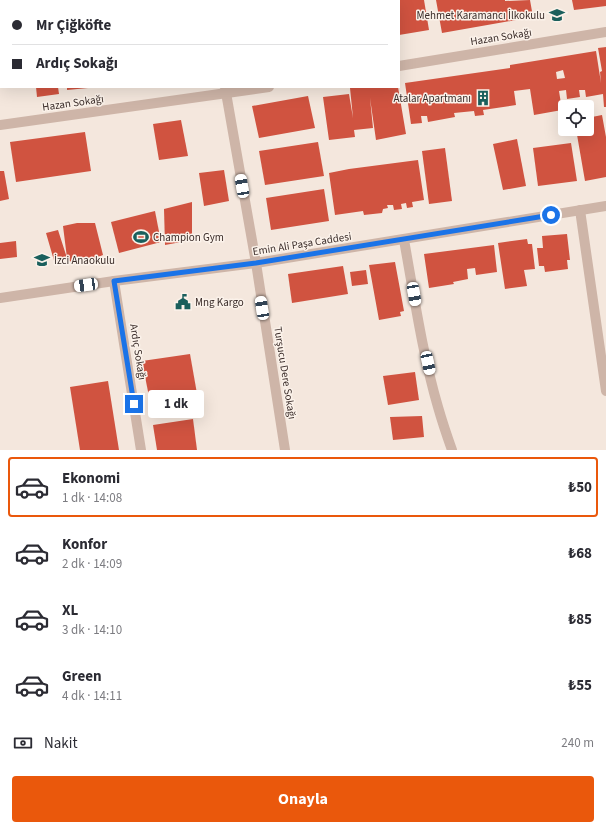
<!DOCTYPE html>
<html lang="tr">
<head>
<meta charset="utf-8">
<style>
	body { margin:0; font-family:"Source Sans 3",sans-serif; background:#f2f2f3; color:#2b2b33; height:100vh; display:flex; flex-direction:column; font-size:15px; white-space:nowrap }
	* { box-sizing:border-box; margin:0 }
	p { font-size:13px; color:#7c7c81 }
	.icon { flex:none; width:22px; height:22px; fill:none; stroke:currentColor; stroke-width:2; stroke-linecap:round; stroke-linejoin:round }
	.map { position:relative; height:450px; overflow:hidden }
	.sheet { display:flex; flex-direction:column; background:#fff; flex:1 }
	.sheet>* { flex:none }
	.banner { position:absolute; left:0px; top:0px; width:400px; height:88px; box-shadow:0 4px 16px #0002; display:grid; align-content:center; height:88px; padding:0 12px; background:#fff }
	.tools { position:absolute; left:558px; top:100px; display:grid; gap:8px }
	.tools a { display:grid; place-items:center; width:36px; height:36px; border-radius:4px; background:#fff; box-shadow:0 4px 16px #0002; font-size:20px }
	.end { position:absolute; width:18px; height:18px; margin:-9px; border:5px solid #1a73e8; background:#fff; box-shadow:0 0 0 2px #fff }
	.from { border-radius:50% }
	.bubble { position:absolute; height:28px; border-radius:4px; background:#fff; box-shadow:0 4px 16px #0002; font-size:13px; font-weight:700; line-height:28px; text-align:center }
	.car { position:absolute; width:12px; height:24px; margin:-12px -6px; border-radius:5px; box-shadow:0 0 3px 1px #0007; background:linear-gradient(#fff 24%,#345 0 40%,#fff 0 76%,#345 0 86%,#fff 0) }
	.banner b { display:flex; align-items:center; gap:14px; height:38px; font-size:15px }
	.banner b+b { border-top:1px solid #e1e1e2 }
	.banner i { width:10px; height:10px; background:#2b2b33 }
	ul { padding:7px 0 0; list-style:none }
	li { display:flex; align-items:center; gap:12px; height:60px; margin:0 8px 6px; padding:0 4px; border:2px solid transparent; border-radius:4px }
	li div { flex:1 }
	li b { display:block; font-size:15px }
	li em { font-style:normal; font-weight:700 }
	li.selected { border-color:#ea580c }
	li>.icon { width:36px; height:36px; stroke-width:1.5 }
	.pay { display:flex; align-items:center; gap:10px; height:44px; padding:0 12px; font-size:15px }
	.pay p { margin-inline-start:auto }
	.button { display:flex; gap:8px; margin-top:auto; padding:8px 12px }
	.button a { flex:1; height:46px; border-radius:4px; background:#ea580c; color:#fff; font-size:16px; font-weight:700; line-height:46px; text-align:center }
	.map>svg:first-child { display:block }
</style>
</head>
<body>
<div class="map">
<svg width="606" height="450" viewBox="0 0 606 450">
	<rect width="100%" height="100%" fill="#f4e7dd"/>
	<g fill="#d05340" fill-rule="evenodd">
		<path d="M399,0h25l5,30 -30,5z"/>
		<path d="M436,0h69v1l25,-1 3,17 -91,16z"/>
		<path d="M572,0h34v6l-32,4z"/>
		<path d="M606,47v60h-2l-1,-13 -17,3 -1,-7h-6l1,7 -13,2 -1,-9 -7,1 3,19 -28,5 -4,-26 -16,2 2,14 -33,5 1,5 -9,1 -1,-5 -20,2 1,4 -27,5 -1,-6h-6l1,7 -11,1 -6,-41 105,-15v-3l86,-14 5,32 -1,-11 2,-1 -4,-23zM563,70l2,8 -8,1 -1,-7z"/>
		<path d="M36,87h22l1,7 -22,3z"/>
		<path d="M67,87h21v1l-21,2z"/>
		<path d="M361,87h37l8,47 -30,6 -6,-42 3,30 -19,2 1,7 -26,3 -6,-43 26,-3 4,24 -3,-30z"/>
		<path d="M308,96l7,32 -56,10 -7,-32z"/>
		<path d="M602,115l4,22v40l-21,4 -9,-52h11v-11z"/>
		<path d="M181,120l7,36 -29,4 -6,-36z"/>
		<path d="M85,132l6,39 -75,11 -6,-40z"/>
		<path d="M517,139l9,47 -23,4 -10,-46z"/>
		<path d="M318,142l6,34 -59,9 -6,-34z"/>
		<path d="M571,143l6,38 -39,5 -5,-38z"/>
		<path d="M445,148l7,53 -23,3 -7,-53z"/>
		<path d="M418,160l6,40 -12,2 1,5 -6,1 -1,-5 -5,1 1,5 -8,1 -1,-5h-6l1,3 -5,1 -1,4 -18,2 -1,-4 -28,4 -6,-42 20,-4z"/>
		<path d="M224,170l5,31 -25,5 -5,-33z"/>
		<path d="M0,171h4l5,28 -9,2z"/>
		<path d="M324,189l5,32 -58,9 -5,-32z"/>
		<path d="M192,202v38l-27,5 -1,-36z"/>
		<path d="M155,211l6,31 -42,11 -8,-31z"/>
		<path d="M77,223h18l8,32 -20,8 -16,-2v-3l-12,6 -9,-31 12,-3 9,28 -4,-32z"/>
		<path d="M567,234l3,26h-3l1,9 -23,3 -1,-6h-5l-2,-18h6l-1,-12z"/>
		<path d="M527,239l1,5h4l3,25 -11,1 3,16 -22,3 -7,-46z"/>
		<path d="M16,241l1,16 -17,2v-16z"/>
		<path d="M494,245l3,27 -21,3 -1,-7 -8,1 1,10 -15,3 1,2 -25,4 -5,-34z"/>
		<path d="M395,262l9,49 -4,1 1,4 -22,4 -10,-55z"/>
		<path d="M343,266l5,28 -56,9 -4,-29z"/>
		<path d="M366,270l2,14 -16,2 -2,-14z"/>
		<path d="M190,354l9,51 -47,7 -10,-51z"/>
		<path d="M415,372l4,28 -31,5 -5,-29z"/>
		<path d="M108,381l11,69h-39l-10,-63z"/>
		<path d="M422,416l2,21 -31,3 -3,-23z"/>
		<path d="M193,419l4,31h-40l-4,-25z"/>
	</g>
	<g fill="none" stroke-linecap="round" stroke-linejoin="round">
		<g stroke="#ceb5a8" stroke-width="10">
			<path d="M215,0v1"/>
			<path d="M399,66l207,-34"/>
			<path d="M225,87l31,176 29,187"/>
			<path d="M0,125l269,-38"/>
			<path d="M580,210l26,181"/>
			<path d="M404,240c10,55 18,112 34,167 4,14 9,29 14,43"/>
			<path d="M114,281l27,169"/>
		</g>
		<path stroke="#ceb5a8" stroke-width="10" d="M0,298l114,-17 142,-18 350,-57"/>
	</g>
	<g fill="none" stroke-linecap="round" stroke-linejoin="round">
		<path stroke="#1a73e8" stroke-width="5" d="M134,404l-20,-123 142,-18 295,-48"/>
	</g>
	<defs>
		<symbol id="school-bare" viewBox="-9 -9 18 18"><path d="M0-5L7-2L0 1L-7-2ZM-4 1L0 2.5L4 1V4Q0 6-4 4Z" fill="#1a5f5c" stroke="#fbf2ea" stroke-width="2.5" paint-order="stroke"/></symbol>
		<symbol id="building-bare" viewBox="-9 -9 18 18"><path d="M-4-6H4V6H1V3H-1V6H-4ZM-2.5-4.3h1.7v1.8h-1.7ZM.8-4.3h1.7v1.8H.8ZM-2.5-1h1.7V.8h-1.7ZM.8-1h1.7V.8H.8Z" fill="#1a5f5c" stroke="#fbf2ea" stroke-width="2.5" paint-order="stroke"/></symbol>
		<symbol id="stadium-bare" viewBox="-9 -9 18 18"><path d="M0-5a6.5 5 0 1 0 0 10a6.5 5 0 1 0 0-10ZM-3.5-1.8h7v3.6h-7Z" fill="#1a5f5c" stroke="#fbf2ea" stroke-width="2.5" paint-order="stroke"/></symbol>
		<symbol id="civic-bare" viewBox="-9 -9 18 18"><path d="M-.6-6.5H3V-4.5H.6V-3L4-1V1h2V6H-6V1h2V-1L-.6-3ZM-1.2 2.5V6h2.4V2.5Z" fill="#1a5f5c" stroke="#fbf2ea" stroke-width="2.5" paint-order="stroke"/></symbol>
	</defs>
	<g fill-rule="evenodd">
		<use href="#school-bare" x="546" y="4" width="22" height="22"/>
		<use href="#building-bare" x="472" y="87" width="22" height="22"/>
		<use href="#stadium-bare" x="130" y="226" width="22" height="22"/>
		<use href="#school-bare" x="31" y="249" width="22" height="22"/>
		<use href="#civic-bare" x="172" y="291" width="22" height="22"/>
	</g>
	<g text-anchor="middle" dominant-baseline="central" stroke-width="3" stroke-linejoin="round" paint-order="stroke">
		<g font-size="11" fill="#3a2c29" stroke="#fbf2ea" text-anchor="start">
			<text x="545" y="15" text-anchor="end">Mehmet Karamancı İlkokulu</text>
			<text x="471" y="98" text-anchor="end">Atalar Apartmanı</text>
			<text x="153" y="237">Champion Gym</text>
			<text x="54" y="260">İzci Anaokulu</text>
			<text x="195" y="302">Mng Kargo</text>
		</g>
		<g font-size="11" fill="#3a2c29" stroke="#fbf2ea">
			<text transform="translate(501 37) rotate(-9)">Hazan Sokağı</text>
			<text transform="translate(73 103) rotate(-8)">Hazan Sokağı</text>
			<text transform="translate(302 244) rotate(-9)">Emin Ali Paşa Caddesi</text>
			<text transform="translate(138 352) rotate(81)">Ardıç Sokağı</text>
			<text transform="translate(285 373) rotate(81)">Turşucu Dere Sokağı</text>
		</g>
	</g>
</svg>
<div class="tools">
<a><svg class="icon" aria-label="locate" viewBox="0 0 24 24"><circle cx="12" cy="12" r="6"/><path d="M12 2v4M12 18v4M2 12h4M18 12h4"/></svg></a>
</div>
<i class="end from" style="left:551px;top:215px"></i>
<i class="end" style="left:134px;top:404px"></i>
<div class="bubble" style="left:148px;top:390px;width:56px">1 dk</div>
<i class="car" style="left:242px;top:186px;rotate:350deg"></i>
<i class="car" style="left:86px;top:285px;rotate:262deg"></i>
<i class="car" style="left:414px;top:294px;rotate:170deg"></i>
<i class="car" style="left:262px;top:308px;rotate:351deg"></i>
<i class="car" style="left:428px;top:363px;rotate:168deg"></i>
<div class="banner">
<b><i class="from"></i>Mr Çiğköfte</b>
<b><i></i>Ardıç Sokağı</b>
</div>
</div>
<section class="sheet">
<ul>
<li class="selected"><svg class="icon" aria-label="car" viewBox="0 0 24 24"><path d="M5 17H2v-5l4-1 3-4h7l3 4 3 1v5h-3M9 17h6M6 11h13"/><circle cx="7" cy="17" r="2"/><circle cx="17" cy="17" r="2"/></svg><div><b>Ekonomi</b><p>1 dk · 14:08</p></div><em>₺50</em></li>
<li><svg class="icon" aria-label="car" viewBox="0 0 24 24"><path d="M5 17H2v-5l4-1 3-4h7l3 4 3 1v5h-3M9 17h6M6 11h13"/><circle cx="7" cy="17" r="2"/><circle cx="17" cy="17" r="2"/></svg><div><b>Konfor</b><p>2 dk · 14:09</p></div><em>₺68</em></li>
<li><svg class="icon" aria-label="car" viewBox="0 0 24 24"><path d="M5 17H2v-5l4-1 3-4h7l3 4 3 1v5h-3M9 17h6M6 11h13"/><circle cx="7" cy="17" r="2"/><circle cx="17" cy="17" r="2"/></svg><div><b>XL</b><p>3 dk · 14:10</p></div><em>₺85</em></li>
<li><svg class="icon" aria-label="car" viewBox="0 0 24 24"><path d="M5 17H2v-5l4-1 3-4h7l3 4 3 1v5h-3M9 17h6M6 11h13"/><circle cx="7" cy="17" r="2"/><circle cx="17" cy="17" r="2"/></svg><div><b>Green</b><p>4 dk · 14:11</p></div><em>₺55</em></li>
</ul>
<div class="pay"><svg class="icon" aria-label="cash" viewBox="0 0 24 24"><path d="M3 7h18v10H3z"/><circle cx="12" cy="12" r="2"/></svg>Nakit<p>240 m</p></div>
<div class="button"><a>Onayla</a></div>
</section>
</body>
</html>
